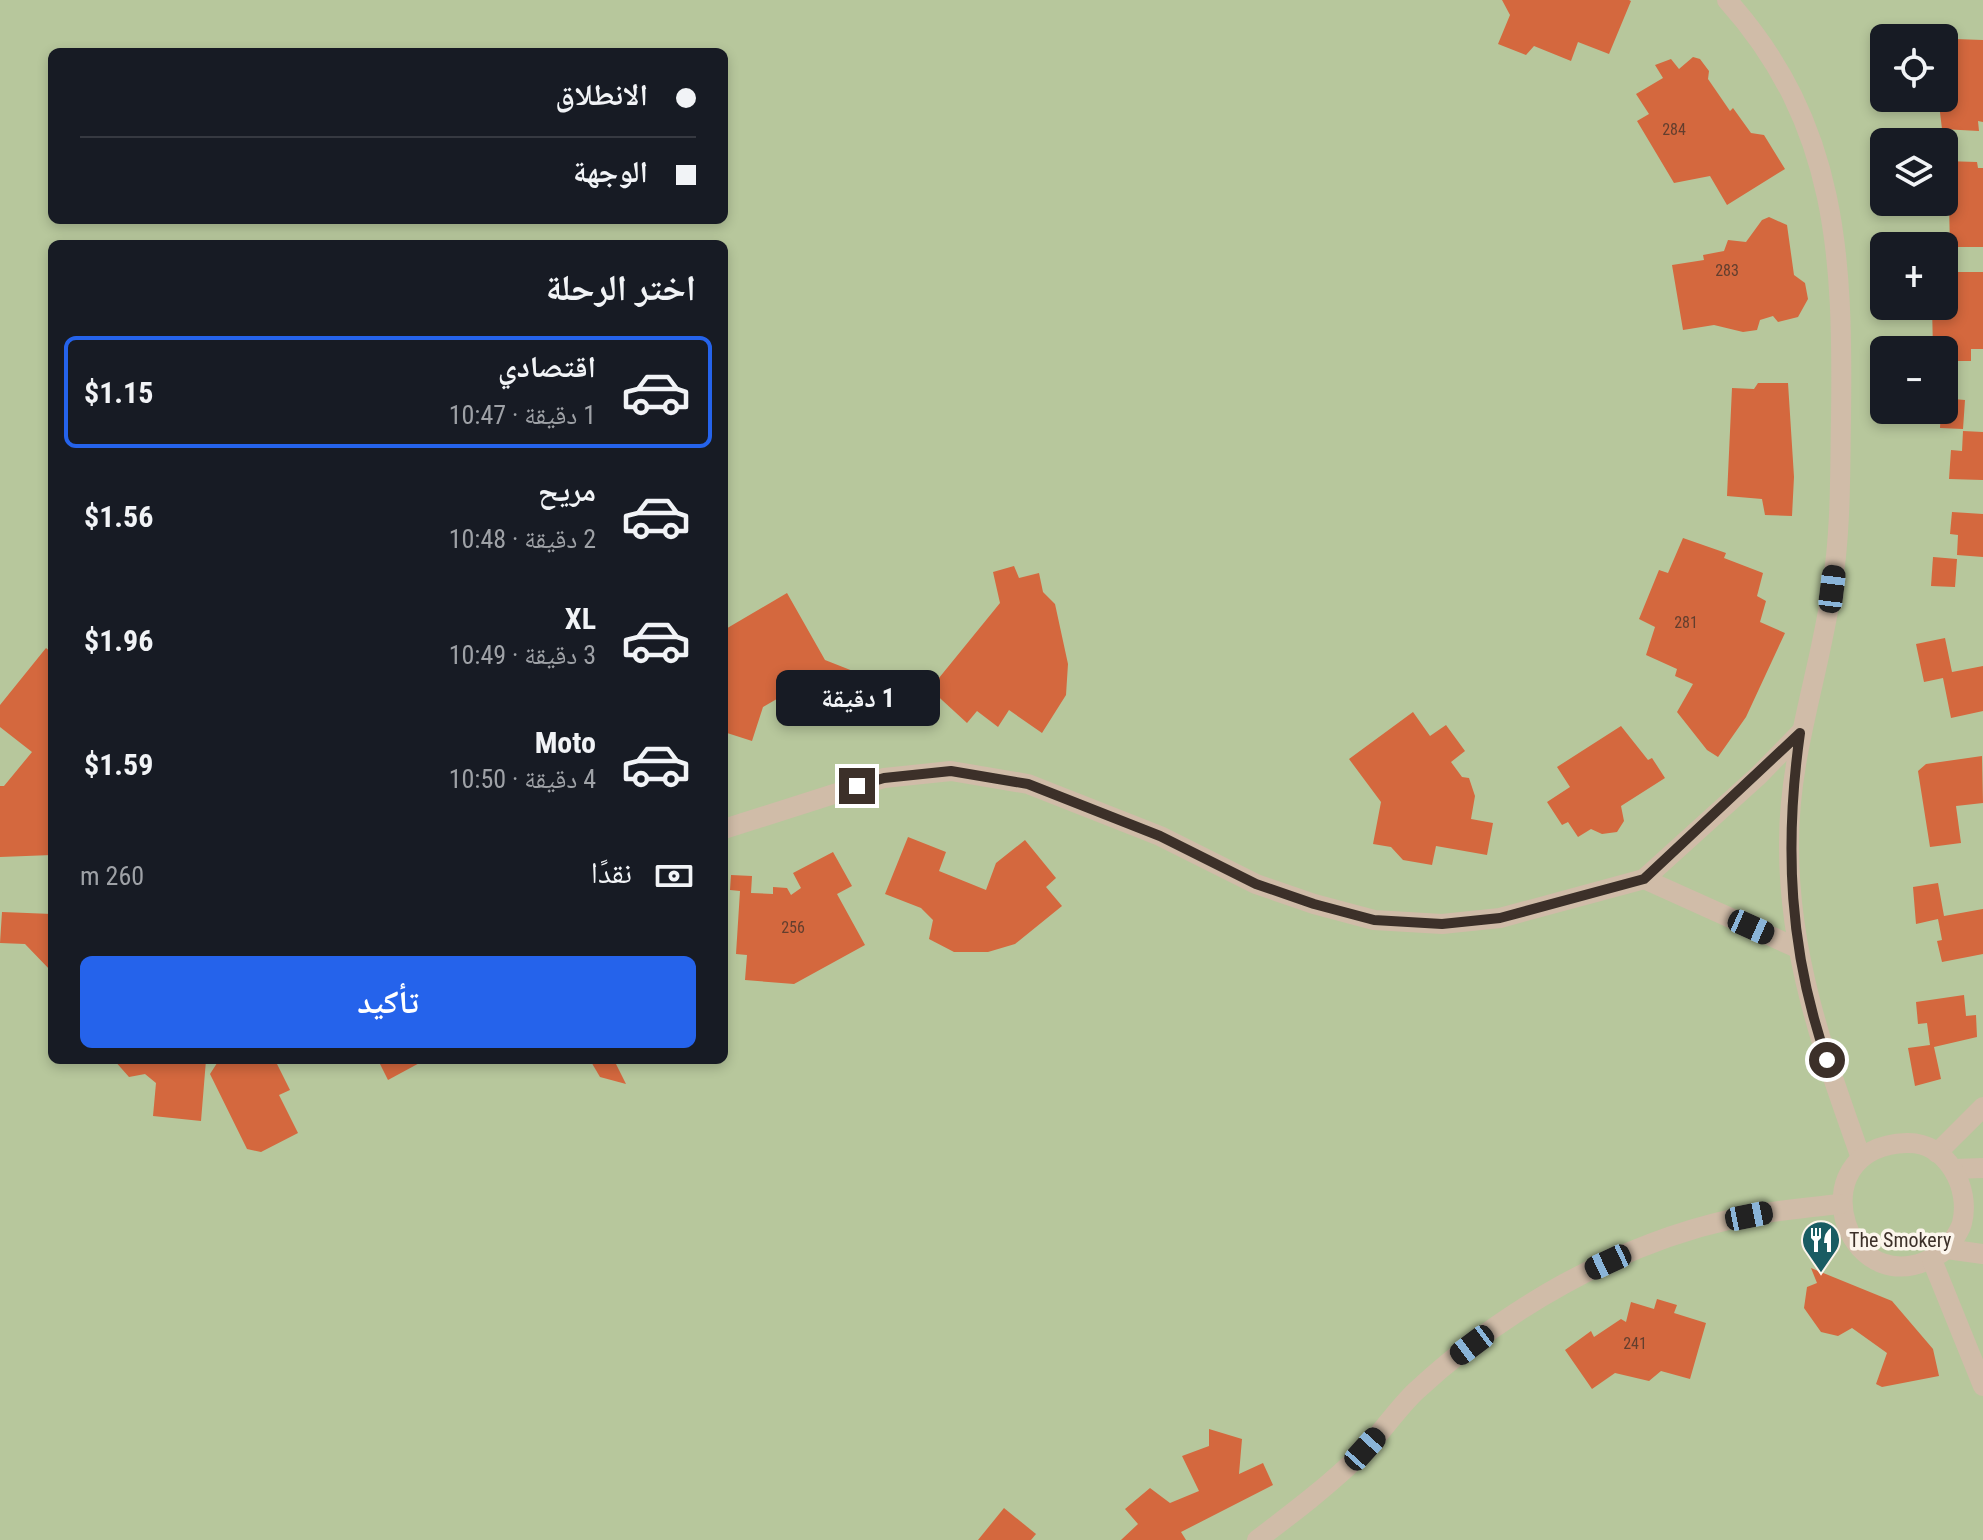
<!DOCTYPE html>
<html lang="ar">
<head>
<meta charset="utf-8">
<style>
	body { margin:0; font-family:"Roboto Condensed","Noto Naskh Arabic",sans-serif; background:#242831; color:#f1f3f6; direction:rtl; height:100vh; display:flex; flex-direction:column; font-size:30px; white-space:nowrap }
	* { box-sizing:border-box; margin:0 }
	p { font-size:26px; color:#9ea1a6 }
	.icon { flex:none; width:44px; height:44px; fill:none; stroke:currentColor; stroke-width:2; stroke-linecap:round; stroke-linejoin:round }
	.map { position:relative; flex:1; overflow:hidden; direction:ltr }
	.sheet { position:absolute; left:48px; top:240px; width:680px; height:824px; display:flex; flex-direction:column; background:#171b24; border-radius:12px; box-shadow:0 4px 12px #0003; direction:rtl }
	.sheet>* { flex:none }
	.guide { position:absolute; left:48px; top:48px; width:680px; height:176px; border-radius:12px; box-shadow:0 4px 12px #0003; direction:rtl; display:grid; align-content:center; height:176px; padding:0 32px; background:#171b24 }
	.buttons { position:absolute; left:1870px; top:24px; display:grid; gap:16px }
	.buttons a { display:grid; place-items:center; width:88px; height:88px; border-radius:12px; background:#171b24; box-shadow:0 4px 12px #0003; font-size:40px }
	.end { position:absolute; width:36px; height:36px; margin:-18px; border:10px solid #3c3029; background:#fff; box-shadow:0 0 0 4px #fff }
	.from { border-radius:50% }
	.bubble { position:absolute; height:56px; border-radius:12px; background:#171b24; box-shadow:0 4px 12px #0003; font-size:26px; font-weight:700; line-height:56px; text-align:center; direction:rtl }
	.car { position:absolute; width:24px; height:48px; margin:-24px -12px; border-radius:10px; box-shadow:0 0 6px 2px #0007; background:linear-gradient(#222 24%,#8ab4d8 0 40%,#222 0 76%,#8ab4d8 0 86%,#222 0) }
	.guide b { display:flex; align-items:center; gap:28px; height:76px; font-size:30px }
	.guide b+b { border-top:2px solid #363941 }
	.guide i { width:20px; height:20px; background:#f1f3f6 }
	ul { padding:0; list-style:none }
	li { display:flex; align-items:center; gap:24px; height:112px; margin:0 16px 12px; padding:0 16px; border:4px solid transparent; border-radius:12px }
	li div { flex:1 }
	li b { display:block; font-size:30px }
	li em { font-style:normal; font-weight:700 }
	li.on { border-color:#2563eb }
	li>.icon { width:72px; height:72px; stroke-width:1.5 }
	h2 { padding:0 32px; font-size:36px; line-height:96px }
	.pay { display:flex; align-items:center; gap:20px; height:88px; padding:0 32px; font-size:30px }
	.pay p { margin-inline-start:auto }
	.action { display:flex; gap:16px; margin-top:auto; padding:16px 32px }
	.action a { flex:1; height:92px; border-radius:12px; background:#2563eb; color:#fff; font-size:32px; font-weight:700; line-height:92px; text-align:center }
	.map>svg:first-child { display:block }
</style>
</head>
<body>
<div class="map">
<svg width="1983" height="1540" viewBox="0 0 1983 1540">
	<rect width="100%" height="100%" fill="#f6ecde"/>
	<path fill="#b7c79c" fill-rule="evenodd" d="M0,0h1983v1540h-1983zM1884,38h60v60h-60zM52,52h672v168h-672zM1884,142h60v60h-60zM52,244h672v816h-672zM1884,246h60v60h-60zM1884,350h60v60h-60z"/>
	<g fill="#d4683e">
		<path d="M1502,0h127l2,1 -22,53 -31,-12 -7,19 -37,-15 -8,9 -28,-11 12,-29z"/>
		<path d="M1955,39l28,1v82l-5,-1 1,10 -37,-2 -3,-25 -43,2 3,-8h45v-38h10z"/>
		<path d="M1693,57l7,2 9,12 -1,8 22,32 3,-3 18,25 13,2 21,34 -58,36 -17,-29 -36,7 -37,-62 12,-7 -13,-20 27,-16 -8,-13 16,-6 8,10z"/>
		<path d="M1944,161l33,1 1,6h5v79h-33l-1,-42 -5,-1z"/>
		<path d="M1769,217l18,8 7,50 11,8 3,16 -10,18 -20,5 -5,-6 -13,4 -3,10 -14,2 -29,-7 -31,5 -11,-65 32,-5 -1,-5 21,-4 4,-11 18,2 16,-22z"/>
		<path d="M1944,272h39v77h-12v12h-27v-11h-11l-1,-44h12z"/>
		<path d="M1758,383h30l6,94 -2,39 -27,-1 -3,-16 -35,-3 5,-108 22,1z"/>
		<path d="M1951,390l2,9 12,1 -2,29 -23,-1 1,-18 3,-7 6,1z"/>
		<path d="M1963,431l20,1v48l-34,-1 2,-29 11,1z"/>
		<path d="M1952,512l31,2v43l-26,-2 1,-20 -8,-1z"/>
		<path d="M1683,538l43,15 -2,5 39,15 -6,23 9,5 -6,21 25,11 -39,84 -28,40 -11,-7 -30,-38 16,-28 -18,-8 2,-7 -31,-14 9,-28 -16,-8 20,-49 9,3z"/>
		<path d="M1933,557l24,2 -2,28 -24,-1z"/>
		<path d="M1014,566l5,12 20,-5 4,19 12,12 13,60 -2,31 -24,38 -33,-23 -11,17 -21,-16 -10,12 -37,-34 70,-86 -7,-31z"/>
		<path d="M787,593l38,67 33,13 -11,26 -41,-17 -43,25 -11,34 -28,-9v-102z"/>
		<path d="M1945,638l7,34 31,-6v45l-32,7 -8,-40 -19,4 -8,-38z"/>
		<path d="M46,648l6,5v202l-52,2v-71h4l28,-34 -32,-25v-22z"/>
		<path d="M1413,712l17,24 16,-11 19,26 -14,11 11,15 7,1 6,18 -4,23 22,4 -6,32 -51,-9 -4,19 -29,-5 -12,-13 -18,-3 8,-42 -32,-43z"/>
		<path d="M1621,726l27,34 4,-2 13,20 -44,28 3,15 -7,11 -15,2 -11,-5 -13,8 -10,-15 -6,3 -15,-23 23,-15 -13,-20z"/>
		<path d="M1982,756l1,47 -27,3 5,37 -31,4 -12,-76 8,-7z"/>
		<path d="M908,837l38,15 -7,19 47,19 10,-27 29,-23 31,38 -10,9 16,19 -47,38 -27,8h-34l-25,-13 4,-19 -12,-12 -36,-14z"/>
		<path d="M833,852l19,34 -15,8 28,51 -71,39 -49,-4 2,-25 -11,-1 4,-63 -10,-1 1,-15 21,1 -1,17 22,1v-7l14,1 4,7 10,-7 -8,-15z"/>
		<path d="M1938,883l6,33 39,-7v45l-41,8 -5,-21 5,-1 -4,-21 -22,5 -3,-37z"/>
		<path d="M2,912l50,2v58l-27,-28 -25,-1z"/>
		<path d="M1964,995l2,21 10,-1 1,22 -43,10 7,32 -26,7 -7,-38 22,-3 -3,-22 -9,1 -2,-22z"/>
		<path d="M114,1060h92l-5,61 -48,-5 3,-33 -11,-9 -16,3z"/>
		<path d="M219,1060h56l15,30 -11,5 19,38 -37,19 -14,-3 -37,-75z"/>
		<path d="M378,1060h47l-37,20z"/>
		<path d="M590,1060h24l12,24 -26,-7z"/>
		<path d="M1811,1268l81,33 41,48 6,27 -57,11 -6,-3 11,-31 -35,-25 -14,8 -17,-4 -17,-24 3,-21 10,-4z"/>
		<path d="M1657,1299l20,6 -3,8 32,10 -16,56 -29,-8 -12,10 -34,-8 -23,16 -27,-39 26,-19 3,6 27,-18 5,3 5,-20 23,7z"/>
		<path d="M1209,1429l33,10 -3,35 24,-11 10,22 -92,47 5,8h-65l17,-16 -13,-15 25,-21 20,15 29,-12 -17,-35 27,-10z"/>
		<path d="M1004,1508l32,26 -5,6h-53z"/>
	</g>
	<g fill="none" stroke-linecap="round" stroke-linejoin="round">
		<g stroke="#d0bca8" stroke-width="20">
			<path d="M1727,0c112,125 116,259 114,418 -1,57 0,113 -9,169 -12,86 -43,167 -43,255 -1,112 35,212 72,316"/>
			<path d="M724,829l160,-51 67,-7 77,13 132,52 96,48 58,20 60,16 68,4 58,-6 144,-39 115,-104 41,-42"/>
			<path d="M1644,879l153,69"/>
			<path d="M1937,1153l46,-46"/>
			<path d="M1954,1169l29,-1"/>
			<path d="M1947,1249c5,-8 13,-17 15,-26 9,-35 -15,-81 -55,-80 -115,3 -60,178 40,106l36,5"/>
			<path d="M1932,1260l51,126"/>
			<path d="M1257,1540c37,-28 74,-56 107,-89 18,-19 33,-42 52,-60 87,-81 200,-146 316,-172 36,-8 72,-11 108,-15"/>
		</g>
	</g>
	<g fill="none" stroke-linecap="round" stroke-linejoin="round">
		<path stroke="#3c3029" stroke-width="10" d="M857,786l27,-8 67,-7 77,13 132,52 96,48 58,20 60,16 68,4 58,-6 144,-39 156,-146c-16,113 -11,219 27,327"/>
	</g>
	<defs>
		<symbol id="restaurant-pin" viewBox="-11 -11 22 30"><path d="M0 17L-7.5 6A9.5 9.5 0 1 1 7.5 6Z" fill="#195c63" stroke="#fcf5ec"/><path d="M-5-6h1v4h1v-4h1v4h1v-4h1v5L-1.5 .5V6h-2V.5L-5-1ZM5-6V6H3V1.5H1.5Q1.5-4 5-6Z" fill="#fff"/></symbol>
	</defs>
	<g fill-rule="evenodd">
		<use href="#restaurant-pin" x="1799" y="1218" width="44" height="60"/>
	</g>
	<g text-anchor="middle" dominant-baseline="central" stroke-width="7" stroke-linejoin="round" paint-order="stroke">
		<g font-size="16" fill="#623e2e">
			<text x="1674" y="129">284</text>
			<text x="1727" y="270">283</text>
			<text x="1686" y="622">281</text>
			<text x="793" y="927">256</text>
			<text x="1635" y="1343">241</text>
		</g>
		<g font-size="20" fill="#3c3029" stroke="#fcf5ec" text-anchor="start">
			<text x="1849" y="1240">The Smokery</text>
		</g>
	</g>
</svg>
<div class="buttons">
<a><svg class="icon" aria-label="locate" viewBox="0 0 24 24"><circle cx="12" cy="12" r="6"/><path d="M12 2v4M12 18v4M2 12h4M18 12h4"/></svg></a>
<a><svg class="icon" aria-label="layers" viewBox="0 0 24 24"><path d="M12 4l9 5-9 5-9-5zM3 14l9 5 9-5"/></svg></a>
<a>+</a>
<a>−</a>
</div>
<i class="end from" style="left:1827px;top:1060px"></i>
<i class="end" style="left:857px;top:786px"></i>
<div class="bubble" style="left:776px;top:670px;width:164px">1 دقيقة</div>
<i class="car" style="left:1832px;top:589px;rotate:7deg"></i>
<i class="car" style="left:1751px;top:927px;rotate:114deg"></i>
<i class="car" style="left:1749px;top:1216px;rotate:79deg"></i>
<i class="car" style="left:1608px;top:1262px;rotate:245deg"></i>
<i class="car" style="left:1472px;top:1345px;rotate:233deg"></i>
<i class="car" style="left:1365px;top:1449px;rotate:42deg"></i>
<div class="guide">
<b><i class="from"></i>الانطلاق</b>
<b><i></i>الوجهة</b>
</div>
<section class="sheet">
<h2>اختر الرحلة</h2>
<ul>
<li class="on"><svg class="icon" aria-label="car" viewBox="0 0 24 24"><path d="M5 17H2v-5l4-1 3-4h7l3 4 3 1v5h-3M9 17h6M6 11h13"/><circle cx="7" cy="17" r="2"/><circle cx="17" cy="17" r="2"/></svg><div><b>اقتصادي</b><p>1 دقيقة · 10:47</p></div><em>$1.15</em></li>
<li><svg class="icon" aria-label="car" viewBox="0 0 24 24"><path d="M5 17H2v-5l4-1 3-4h7l3 4 3 1v5h-3M9 17h6M6 11h13"/><circle cx="7" cy="17" r="2"/><circle cx="17" cy="17" r="2"/></svg><div><b>مريح</b><p>2 دقيقة · 10:48</p></div><em>$1.56</em></li>
<li><svg class="icon" aria-label="car" viewBox="0 0 24 24"><path d="M5 17H2v-5l4-1 3-4h7l3 4 3 1v5h-3M9 17h6M6 11h13"/><circle cx="7" cy="17" r="2"/><circle cx="17" cy="17" r="2"/></svg><div><b>XL</b><p>3 دقيقة · 10:49</p></div><em>$1.96</em></li>
<li><svg class="icon" aria-label="car" viewBox="0 0 24 24"><path d="M5 17H2v-5l4-1 3-4h7l3 4 3 1v5h-3M9 17h6M6 11h13"/><circle cx="7" cy="17" r="2"/><circle cx="17" cy="17" r="2"/></svg><div><b>Moto</b><p>4 دقيقة · 10:50</p></div><em>$1.59</em></li>
</ul>
<div class="pay"><svg class="icon" aria-label="cash" viewBox="0 0 24 24"><path d="M3 7h18v10H3z"/><circle cx="12" cy="12" r="2"/></svg>نقدًا<p>260 m</p></div>
<div class="action"><a>تأكيد</a></div>
</section>
</div>
</body>
</html>
